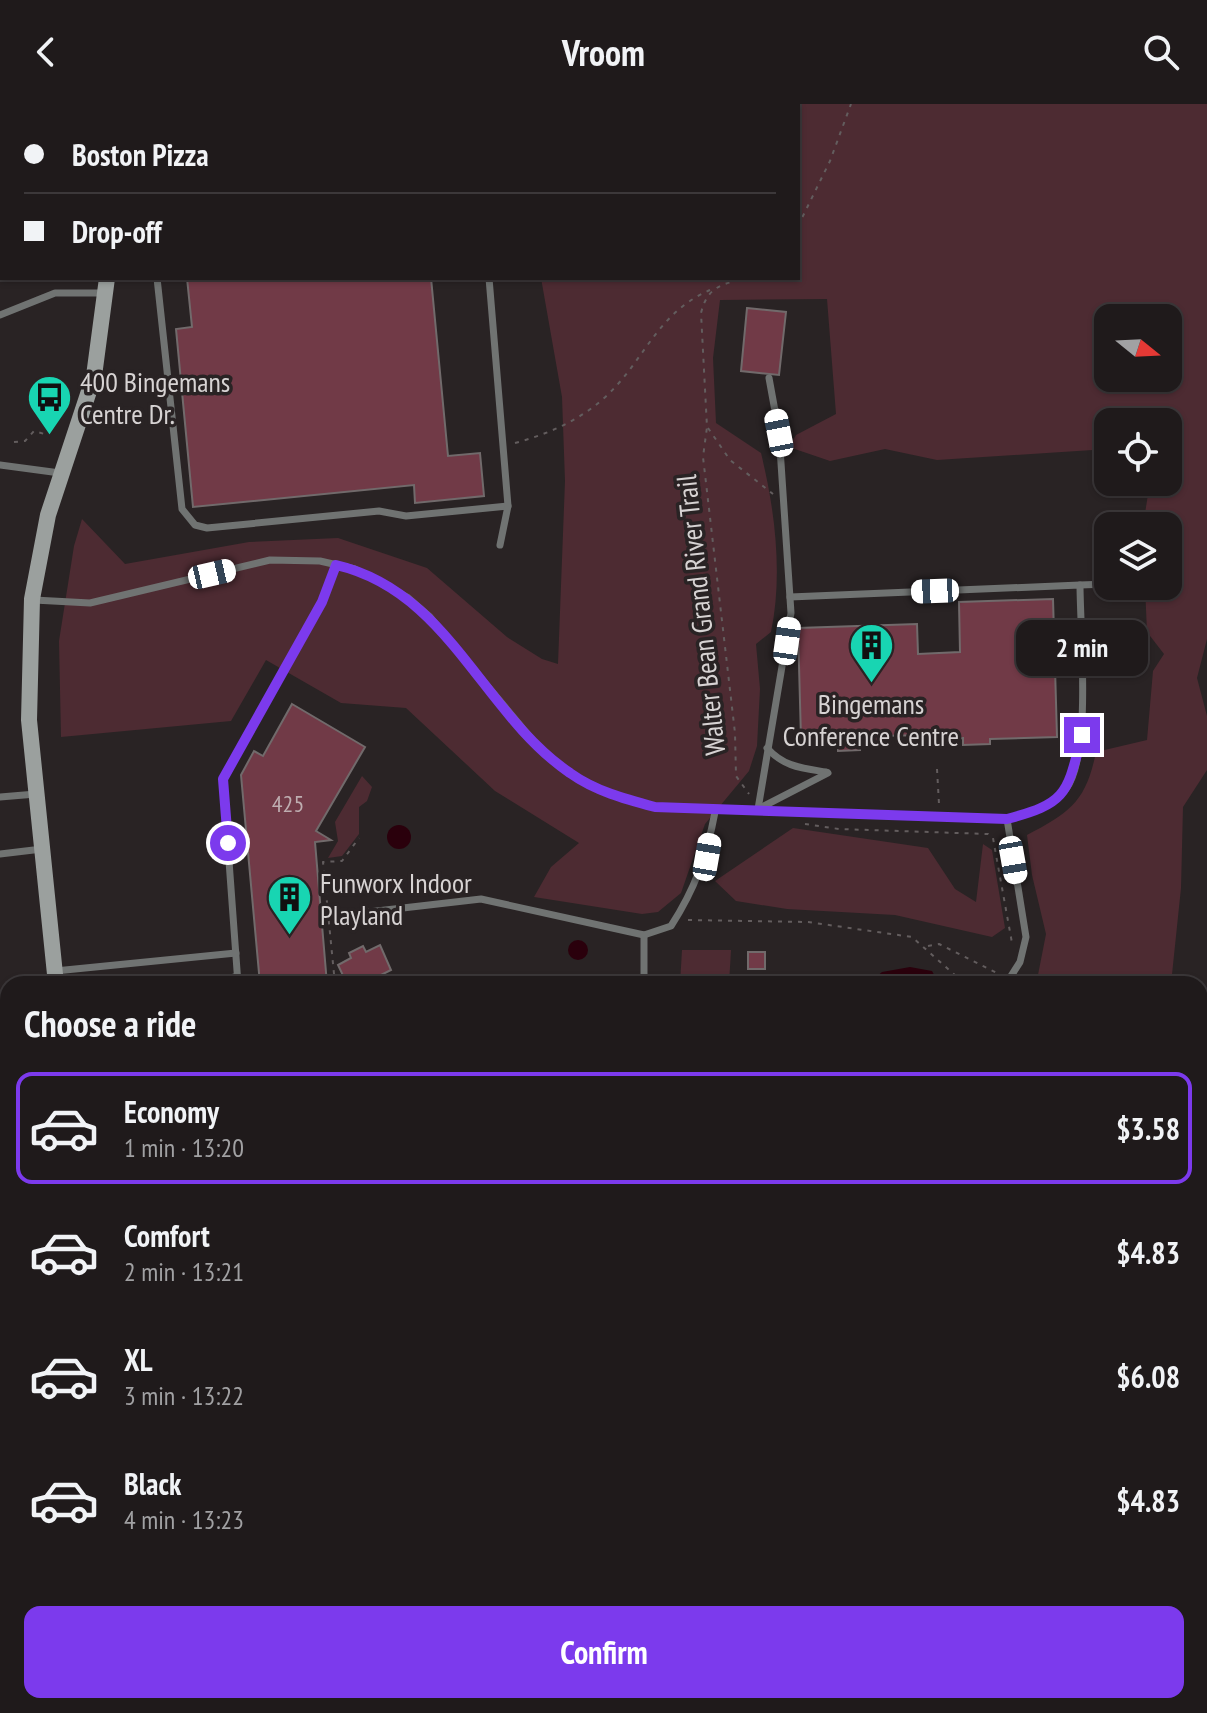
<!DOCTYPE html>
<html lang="en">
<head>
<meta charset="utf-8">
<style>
	body { margin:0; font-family:"PT Sans Narrow",sans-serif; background:#2c2728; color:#f1f3f6; height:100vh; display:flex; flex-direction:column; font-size:30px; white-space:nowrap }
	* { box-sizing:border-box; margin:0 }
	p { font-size:26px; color:#a1a1a3 }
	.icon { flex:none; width:44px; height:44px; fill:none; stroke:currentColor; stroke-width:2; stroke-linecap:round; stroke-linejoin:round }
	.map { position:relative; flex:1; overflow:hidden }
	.side { position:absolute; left:0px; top:872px; width:1208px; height:738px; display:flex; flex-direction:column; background:#1f1a1b; border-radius:24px 24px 0 0; box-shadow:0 2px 6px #0004,0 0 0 2px #3c383a }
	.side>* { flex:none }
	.hud { position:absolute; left:0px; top:0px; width:800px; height:176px; box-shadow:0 2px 6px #0004,0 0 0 2px #3c383a; display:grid; align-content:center; height:176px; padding:0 24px; background:#1f1a1b }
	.needle { width:52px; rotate:108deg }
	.buttons { position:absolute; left:1094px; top:200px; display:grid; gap:16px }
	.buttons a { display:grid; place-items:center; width:88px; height:88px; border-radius:16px; background:#1f1a1b; box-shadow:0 2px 6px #0004,0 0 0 2px #3c383a; font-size:40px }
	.end { position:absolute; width:36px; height:36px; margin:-18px; border:10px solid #7c3aed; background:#fff; box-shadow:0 0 0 4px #fff }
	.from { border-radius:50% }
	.bubble { position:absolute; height:56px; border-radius:16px; background:#1f1a1b; box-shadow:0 2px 6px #0004,0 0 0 2px #3c383a; font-size:26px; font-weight:800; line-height:56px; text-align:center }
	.car { position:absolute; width:24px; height:48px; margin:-24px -12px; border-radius:10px; box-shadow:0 0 6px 2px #0007; background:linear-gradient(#fff 24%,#345 0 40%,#fff 0 76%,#345 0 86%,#fff 0) }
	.hud b { display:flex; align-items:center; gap:28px; height:76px; font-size:30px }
	.hud b+b { border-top:2px solid #3c383a }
	.hud i { width:20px; height:20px; background:#f1f3f6 }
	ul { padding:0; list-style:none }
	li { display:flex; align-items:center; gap:24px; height:112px; margin:0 16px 12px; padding:0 8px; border:4px solid transparent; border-radius:16px }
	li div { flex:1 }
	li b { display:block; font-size:30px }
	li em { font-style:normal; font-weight:800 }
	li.active { border-color:#7c3aed }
	li>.icon { width:72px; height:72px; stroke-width:1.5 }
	h2 { padding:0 24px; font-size:36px; line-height:96px }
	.action { display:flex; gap:16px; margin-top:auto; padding:16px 24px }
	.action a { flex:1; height:92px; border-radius:16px; background:#7c3aed; color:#fff; font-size:32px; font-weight:800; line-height:92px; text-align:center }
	header { display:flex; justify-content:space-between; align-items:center; height:104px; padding:0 24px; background:#1f1a1b; font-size:36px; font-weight:800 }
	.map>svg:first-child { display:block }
</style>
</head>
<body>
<header><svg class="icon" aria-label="back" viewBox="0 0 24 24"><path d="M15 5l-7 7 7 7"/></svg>Vroom<svg class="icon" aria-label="search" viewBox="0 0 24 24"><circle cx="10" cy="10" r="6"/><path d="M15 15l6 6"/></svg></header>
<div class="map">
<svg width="1207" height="1609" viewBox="0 0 1207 1609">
	<rect width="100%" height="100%" fill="#292324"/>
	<g fill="#4d2b32" fill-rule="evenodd">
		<path d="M626,0h581v535l-10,39 10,38v54l-24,37 -2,81 -10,96h-125l-9,-4 9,-46 -14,-59 -5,-40c44,-23 59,-34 69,-83l51,-12 6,-69 11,-17 -17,-22 -2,-46h23v-60h-25l7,-44h18v-60h-60v27l-171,11 -52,-11 -55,12 -41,-14 7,-12 40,-21 -9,-115 -107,1 -7,58 3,65 45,30c14,57 22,122 10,179l-15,12 4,45 -3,57 -8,25 -44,53 -24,69 -23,19 -16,2 -108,-17 17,-30 28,-24 -84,-52 -89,-83 -65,-5 -75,-43 -35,61 -170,16 -2,-96 15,-95 8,-27 43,45 124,-22 89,-4 89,30 80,69 35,22 16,5 7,-183 -3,-84 -21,-119h257v-172zM1108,214h60v60h-60z"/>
		<path d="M362,672l10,11 -5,14 -8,6v27l-17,22 -14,2 10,-17 -3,-19z"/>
		<path d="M793,724l135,20 27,41 21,13 7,-58 9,6 13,78 -13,9 -97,-22 -108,-6 -51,-8 -21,-20z"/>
		<path d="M682,846h49l-2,34h-49z"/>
		<path d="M1207,1059v51l-7,3v-53z"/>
		<path d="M1207,1365v244h-85l2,-7h76v-227z"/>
		<path d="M548,1602h376l2,7h-374z"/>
		<path d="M975,1602h68l-1,7h-67z"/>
	</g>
	<g fill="#2a000c">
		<circle cx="399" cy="733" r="12"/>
		<circle cx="578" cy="846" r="10"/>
		<path d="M910,863l22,4 7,13h-71l14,-12z"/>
		<path d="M1207,1110v57h-7v-54z"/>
		<path d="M1207,1215v150l-7,10v-151z"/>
		<path d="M1043,1602h81l-2,7h-80z"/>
	</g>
	<g fill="#713a47" stroke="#716a6b" stroke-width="2">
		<path d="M187,174h244l17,178 32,-3 4,43 -69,7 -1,-18 -221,22 -17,-178 16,-2z"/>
		<path d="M747,204l39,4 -7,63 -38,-4z"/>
		<path d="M1053,495l4,138 -67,2v5l-27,1v-7l-36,2v-5l-49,1 1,6 -19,1v7l-22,1v-8l-37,-4 -3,-111 119,-4 1,30 42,-2 -1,-50z"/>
		<path d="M292,600l73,43 -49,84 15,9 -16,2 12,142h-67l-19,-209 13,-24 9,5z"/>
		<path d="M380,841l11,25 -28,14h-16l-9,-19 13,-7 -2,-5 14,-7 3,6z"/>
		<rect x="748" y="848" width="17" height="17"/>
	</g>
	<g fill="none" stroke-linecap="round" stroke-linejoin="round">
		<g stroke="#635d5e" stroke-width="2" stroke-dasharray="4 6" stroke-linecap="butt">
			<path d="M798,122l32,-65 21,-57"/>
			<path d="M749,174c-26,6 -41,7 -48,35l6,114 -4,30 32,276 1,43 13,18"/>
			<path d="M708,324l22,32 43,34"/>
			<path d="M14,338l11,-1 9,-10 14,4"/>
			<path d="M515,339c33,-9 63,-22 88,-44 41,-36 52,-85 107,-109"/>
			<path d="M937,665l2,35"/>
			<path d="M805,720l34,5 149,5 5,4 19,105"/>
			<path d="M688,816l120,2 104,15 53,47"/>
			<path d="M928,842l11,-2 62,31"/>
			<path d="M335,880l-12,-122 19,-1 17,-23"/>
			<path d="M394,880l26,-5 41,5"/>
			<path d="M473,880l11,-4 73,-4 21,8"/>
		</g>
		<g stroke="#707372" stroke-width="7">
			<path d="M52,0v2"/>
			<path d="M158,0v2"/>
			<path d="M474,0v2"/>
			<path d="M0,90h2"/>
			<path d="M0,159h2"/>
			<path d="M157,174l25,231 13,16 12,3 172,-17 27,5 102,-10"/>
			<path d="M489,174l19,228 -8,39"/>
			<path d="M0,211l55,-22h50"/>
			<path d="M0,361l60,8"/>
			<path d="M1080,481l28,-1"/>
			<path d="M34,496l56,3 180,-43 50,1 35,8 52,28 23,20 110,132 30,25 42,21 43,12 352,12c23,-6 43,-10 59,-30 26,-34 14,-159 14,-204l-290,12"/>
			<path d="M767,644c17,19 35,20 59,24"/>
			<path d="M0,693l36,-3"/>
			<path d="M760,704l68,-35"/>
			<path d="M758,705l33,-196 -12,-180 -10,-55"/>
			<path d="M0,750l42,-5"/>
			<path d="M342,811l139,-16 163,36 27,-9c24,-37 36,-71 44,-114"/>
			<path d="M55,867l181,-18"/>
			<path d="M211,880l26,-8"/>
			<path d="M238,880l-15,-205 99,-177 14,-37"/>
			<path d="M644,880v-49"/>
			<path d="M1006,880l14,-22 6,-25 -19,-118"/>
			<path d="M0,1000l8,55"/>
			<path d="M1200,1015l7,-3"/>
			<path d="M0,1194l8,-1"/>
			<path d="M0,1332h8"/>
			<path d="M0,1535l8,-1"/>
			<path d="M505,1602v7"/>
			<path d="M530,1602l5,7"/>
			<path d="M609,1602l3,7"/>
			<path d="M700,1602l4,7"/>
			<path d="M844,1602l13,7"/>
			<path d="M961,1602v7"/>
			<path d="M134,1609l20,-7"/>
			<path d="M808,1609l2,-7"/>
		</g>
		<g stroke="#9ba09e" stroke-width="16">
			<path d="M105,0v2"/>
			<path d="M56,880l-27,-264 3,-121 16,-84 46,-139 13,-98"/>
			<path d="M159,1602l2,7"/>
		</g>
	</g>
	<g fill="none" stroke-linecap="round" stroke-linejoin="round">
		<path stroke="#7c3aed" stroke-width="10" d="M228,739l-5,-64 99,-177 14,-37c113,26 146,148 234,208 25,18 55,26 85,34l352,12c61,-16 60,-26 75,-84"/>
	</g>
	<defs>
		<symbol id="bus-pin" viewBox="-11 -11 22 30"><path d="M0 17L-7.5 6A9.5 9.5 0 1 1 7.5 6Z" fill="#18d5b2" stroke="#292324"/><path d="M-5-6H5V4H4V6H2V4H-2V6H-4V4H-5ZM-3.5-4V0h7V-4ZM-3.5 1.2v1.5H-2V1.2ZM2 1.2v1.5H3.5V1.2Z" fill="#111"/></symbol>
		<symbol id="building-pin" viewBox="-11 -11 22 30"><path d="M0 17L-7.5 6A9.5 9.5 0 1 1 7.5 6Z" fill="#18d5b2" stroke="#292324"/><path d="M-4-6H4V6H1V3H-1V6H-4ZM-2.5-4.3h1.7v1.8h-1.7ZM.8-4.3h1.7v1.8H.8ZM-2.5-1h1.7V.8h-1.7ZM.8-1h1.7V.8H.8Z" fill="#111"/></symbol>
	</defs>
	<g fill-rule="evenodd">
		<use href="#bus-pin" x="24" y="268" width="51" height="69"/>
		<use href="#building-pin" x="846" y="516" width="51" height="69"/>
		<use href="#building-pin" x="264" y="768" width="51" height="69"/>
	</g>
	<g text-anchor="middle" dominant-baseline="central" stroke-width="7" stroke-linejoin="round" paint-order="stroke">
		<g font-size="24" fill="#beadb0">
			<text x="288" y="699">425</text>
		</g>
		<g font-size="28" fill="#d7d3d3" stroke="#292324" text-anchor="start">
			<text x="80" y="277">400 Bingemans<tspan x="80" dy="32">Centre Dr.</tspan></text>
			<text x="871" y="599" text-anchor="middle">Bingemans<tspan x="871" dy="32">Conference Centre</tspan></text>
			<text x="320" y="778">Funworx Indoor<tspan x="320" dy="32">Playland</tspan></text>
		</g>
		<g font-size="28" fill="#d7d3d3" stroke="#292324">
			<text transform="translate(700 511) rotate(-96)">Walter Bean Grand River Trail</text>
		</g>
	</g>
</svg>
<div class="buttons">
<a><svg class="needle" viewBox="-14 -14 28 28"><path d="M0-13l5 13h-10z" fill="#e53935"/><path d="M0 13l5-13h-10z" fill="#a1a1a3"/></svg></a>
<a><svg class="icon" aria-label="locate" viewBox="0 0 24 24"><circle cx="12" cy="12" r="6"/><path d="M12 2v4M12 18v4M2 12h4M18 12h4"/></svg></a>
<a><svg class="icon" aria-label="layers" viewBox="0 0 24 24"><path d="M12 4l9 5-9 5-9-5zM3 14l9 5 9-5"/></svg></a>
</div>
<i class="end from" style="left:228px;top:739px"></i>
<i class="end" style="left:1082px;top:631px"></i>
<div class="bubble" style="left:1016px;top:516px;width:132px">2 min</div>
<i class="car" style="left:779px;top:329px;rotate:349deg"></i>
<i class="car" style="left:212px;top:470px;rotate:77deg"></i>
<i class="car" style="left:935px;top:487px;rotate:268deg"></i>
<i class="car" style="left:787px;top:537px;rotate:8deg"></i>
<i class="car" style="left:707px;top:753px;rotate:10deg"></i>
<i class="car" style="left:1013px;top:756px;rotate:170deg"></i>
<div class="hud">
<b><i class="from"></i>Boston Pizza</b>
<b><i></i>Drop-off</b>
</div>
<section class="side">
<h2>Choose a ride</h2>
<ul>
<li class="active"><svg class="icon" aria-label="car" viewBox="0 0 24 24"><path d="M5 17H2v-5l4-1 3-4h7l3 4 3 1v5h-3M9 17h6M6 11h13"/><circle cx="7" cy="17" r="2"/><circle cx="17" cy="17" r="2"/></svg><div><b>Economy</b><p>1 min · 13:20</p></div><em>$3.58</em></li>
<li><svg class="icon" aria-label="car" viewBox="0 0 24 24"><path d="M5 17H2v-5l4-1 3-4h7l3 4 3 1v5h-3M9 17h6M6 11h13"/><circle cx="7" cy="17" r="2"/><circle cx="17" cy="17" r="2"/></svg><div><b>Comfort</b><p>2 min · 13:21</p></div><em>$4.83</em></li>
<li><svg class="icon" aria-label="car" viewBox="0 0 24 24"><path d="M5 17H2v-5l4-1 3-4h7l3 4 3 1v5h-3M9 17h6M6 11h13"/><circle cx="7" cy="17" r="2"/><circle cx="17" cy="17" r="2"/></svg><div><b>XL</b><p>3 min · 13:22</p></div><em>$6.08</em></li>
<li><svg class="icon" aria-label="car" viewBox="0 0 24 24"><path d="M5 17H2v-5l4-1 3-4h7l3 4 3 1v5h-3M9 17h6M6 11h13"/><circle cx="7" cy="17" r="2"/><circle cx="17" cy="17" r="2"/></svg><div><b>Black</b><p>4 min · 13:23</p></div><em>$4.83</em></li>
</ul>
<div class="action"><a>Confirm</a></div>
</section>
</div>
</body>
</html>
